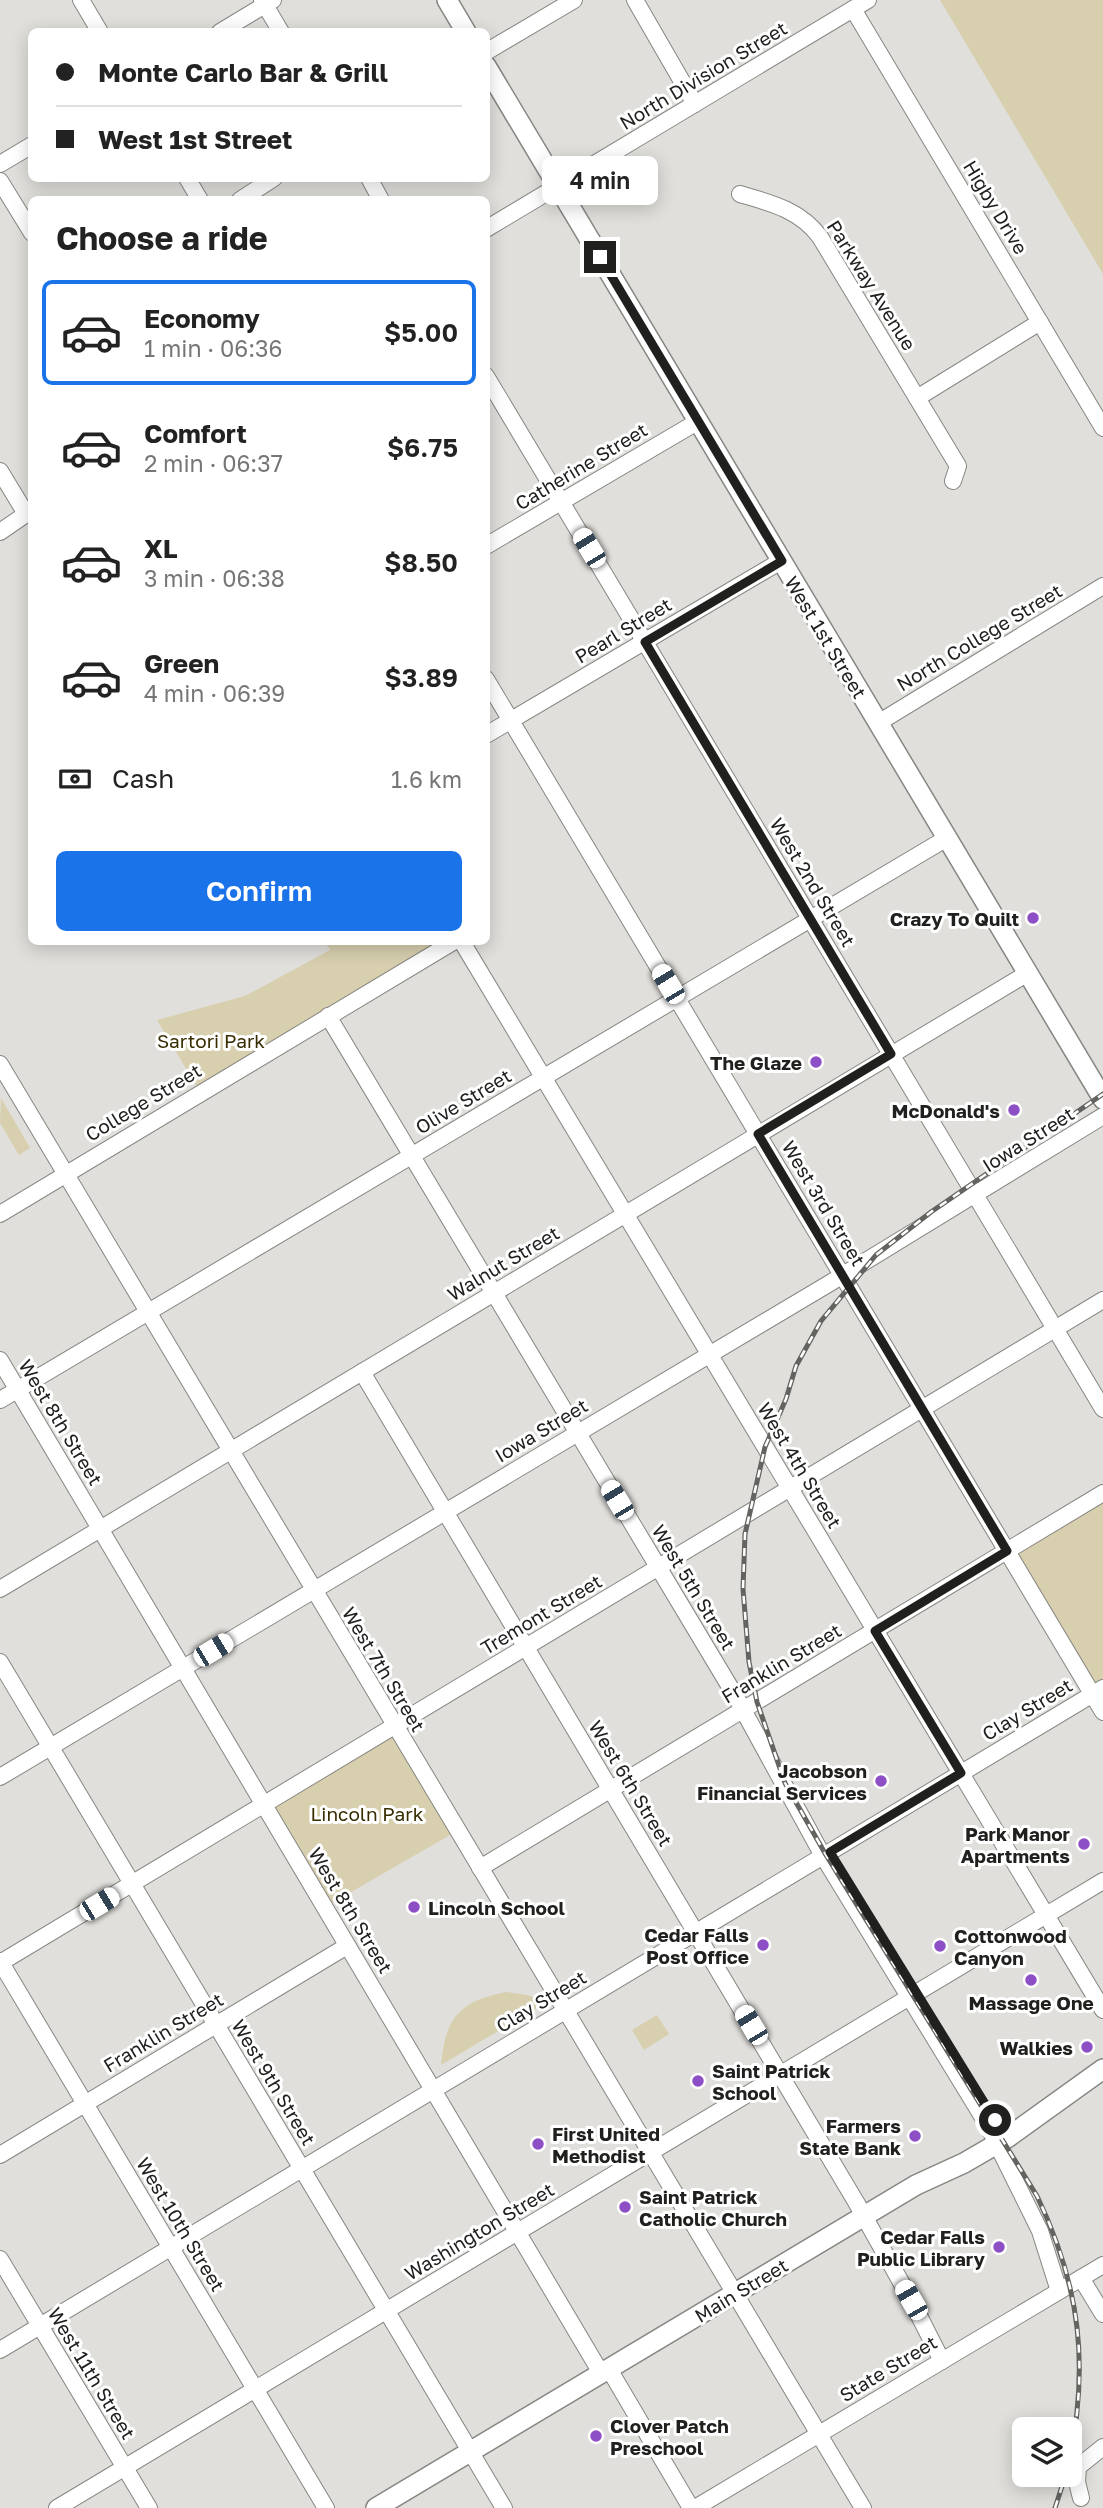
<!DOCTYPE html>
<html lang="en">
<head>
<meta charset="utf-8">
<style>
	body { margin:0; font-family:"Golos Text",sans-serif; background:#f2f2f2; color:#222; height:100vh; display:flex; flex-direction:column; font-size:26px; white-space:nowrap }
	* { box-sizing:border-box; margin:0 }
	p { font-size:23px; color:#767676 }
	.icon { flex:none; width:38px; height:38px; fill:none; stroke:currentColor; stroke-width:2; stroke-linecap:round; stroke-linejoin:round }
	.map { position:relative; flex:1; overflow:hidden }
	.drawer { position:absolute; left:28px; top:196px; width:462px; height:749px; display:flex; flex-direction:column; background:#fff; border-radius:10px; box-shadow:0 4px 18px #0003 }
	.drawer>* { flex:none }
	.banner { position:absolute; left:28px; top:28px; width:462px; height:154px; border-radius:10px; box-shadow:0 4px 18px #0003; display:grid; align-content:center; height:154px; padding:0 28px; background:#fff }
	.tools { position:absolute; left:1012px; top:2417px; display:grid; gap:14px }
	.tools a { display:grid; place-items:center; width:70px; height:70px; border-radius:10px; background:#fff; box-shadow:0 4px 18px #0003; font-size:35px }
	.end { position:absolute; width:32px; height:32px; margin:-16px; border:9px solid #20201e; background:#fff; box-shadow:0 0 0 4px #fff }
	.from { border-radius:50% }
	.bubble { position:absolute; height:49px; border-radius:10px; background:#fff; box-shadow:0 4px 18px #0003; font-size:23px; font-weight:600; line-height:49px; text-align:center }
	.car { position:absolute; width:21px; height:42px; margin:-21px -10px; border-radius:9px; box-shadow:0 0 5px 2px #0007; background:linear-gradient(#fff 24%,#345 0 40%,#fff 0 76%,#345 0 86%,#fff 0) }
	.banner b { display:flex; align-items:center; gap:24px; height:66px; font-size:26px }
	.banner b+b { border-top:2px solid #e0e0e0 }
	.banner i { width:18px; height:18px; background:#222 }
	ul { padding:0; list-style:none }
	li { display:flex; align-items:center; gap:21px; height:105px; margin:0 14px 10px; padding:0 14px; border:4px solid transparent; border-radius:10px }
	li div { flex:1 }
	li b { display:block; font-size:26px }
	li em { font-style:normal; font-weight:600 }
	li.selected { border-color:#1a73e8 }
	li>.icon { width:63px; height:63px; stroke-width:1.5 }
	h2 { padding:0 28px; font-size:32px; line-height:84px }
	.pay { display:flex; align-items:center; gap:18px; height:77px; padding:0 28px; font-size:26px }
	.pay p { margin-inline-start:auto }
	.action { display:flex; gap:14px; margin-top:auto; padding:14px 28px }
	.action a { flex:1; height:80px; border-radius:10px; background:#1a73e8; color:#fff; font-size:28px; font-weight:600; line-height:80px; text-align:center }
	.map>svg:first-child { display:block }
</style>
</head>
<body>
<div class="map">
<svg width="1103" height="2508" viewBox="0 0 1103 2508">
	<rect width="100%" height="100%" fill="#e0dfdb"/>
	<g fill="#d7cfae">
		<path d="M940,0h163v274z"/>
		<path d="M325,942h116l-244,145 -40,-67 88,-24 85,-46z"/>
		<path d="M1,1098l29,50 -11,7 -19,-32z"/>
		<path d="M1103,1493v195l-10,6 -86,-143z"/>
		<path d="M394,1726l63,105 -132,76 -61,-102z"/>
		<path d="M506,1992l21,3 20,7 -106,63c5,-48 17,-63 65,-73z"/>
		<path d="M657,2015l12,19 -25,16 -12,-20z"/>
	</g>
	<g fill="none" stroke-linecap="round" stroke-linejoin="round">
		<defs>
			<g id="minor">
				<path d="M81,0l19,32"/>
				<path d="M262,0l19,32"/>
				<path d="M635,0l60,104"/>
				<path d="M853,9l250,419"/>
				<path d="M220,32l53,-32"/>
				<path d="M486,52l88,-52"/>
				<path d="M0,164l32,-19"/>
				<path d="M187,178l13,22"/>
				<path d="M369,178l12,22"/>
				<path d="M0,181l32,52"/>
				<path d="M740,194c31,9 60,16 80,43l138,229 -5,15"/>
				<path d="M240,200l34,-22"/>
				<path d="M486,229l382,-229"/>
				<path d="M486,376l617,1033"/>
				<path d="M917,398l123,-76"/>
				<path d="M0,471l26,43"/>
				<path d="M0,532l32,-22"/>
				<path d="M486,546l211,-124"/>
				<path d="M486,679l617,1033"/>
				<path d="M878,723l225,-137"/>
				<path d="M486,735l295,-174"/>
				<path d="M462,942l641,1068"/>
				<path d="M328,1016l408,681 87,159 164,268 53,107 19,60"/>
				<path d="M0,1064l863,1444"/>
				<path d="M0,1214l453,-272"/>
				<path d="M0,1360l601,1013"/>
				<path d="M362,1372l494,830 55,98 31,61"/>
				<path d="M0,1400l947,-562"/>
				<path d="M0,1589l1028,-616"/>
				<path d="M0,1662l504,846"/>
				<path d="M0,1777l830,-494 273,-167"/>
				<path d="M480,1868l623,-375"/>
				<path d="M0,1961l326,547"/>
				<path d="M0,1963l1103,-663"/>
				<path d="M0,2155l347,-209"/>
				<path d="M0,2259l149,249"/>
				<path d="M1081,2278l22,36"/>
				<path d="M0,2350l1103,-662"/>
				<path d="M609,2369l82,139"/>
				<path d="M1081,2498l-4,-16 1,-15 25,-20"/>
				<path d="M57,2508l1046,-627"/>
				<path d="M695,2508l408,-243"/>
			</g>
			<g id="major">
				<path d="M447,0l19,32"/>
				<path d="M486,66l617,1033"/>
				<path d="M376,2508l540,-323 48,-22 43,-25 96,-69"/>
			</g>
		</defs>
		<use href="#minor" stroke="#878683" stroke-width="18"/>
		<use href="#major" stroke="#878683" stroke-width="22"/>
		<use href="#minor" stroke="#fff" stroke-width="16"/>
		<use href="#major" stroke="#fff" stroke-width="19"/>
		<defs>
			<g id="rail">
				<path d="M1069,2464c20,-99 12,-176 -32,-268l-211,-341 -41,-72 -28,-81 -8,-40 -6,-73 2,-55 20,-87 21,-48 10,-33 25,-45 55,-66 55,-43 172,-118"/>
				<path d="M1055,2508l11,-34"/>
			</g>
		</defs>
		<use href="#rail" stroke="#636360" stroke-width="5"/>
		<use href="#rail" stroke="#fff" stroke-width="2.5" stroke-dasharray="8" stroke-linecap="butt"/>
	</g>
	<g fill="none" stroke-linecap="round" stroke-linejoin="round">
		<path stroke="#20201e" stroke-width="9" d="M600,257l182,304 -137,81 246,412 -133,80 249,417 -132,80 86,142 -131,79 165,268"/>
	</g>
	<g fill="#8d4fc5" stroke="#fff" stroke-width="2.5">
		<circle cx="1033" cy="918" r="7"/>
		<circle cx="816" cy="1062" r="7"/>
		<circle cx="1014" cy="1110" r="7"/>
		<circle cx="881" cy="1781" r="7"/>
		<circle cx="1084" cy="1844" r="7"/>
		<circle cx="414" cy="1907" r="7"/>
		<circle cx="763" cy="1945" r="7"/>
		<circle cx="940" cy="1946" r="7"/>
		<circle cx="1031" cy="1980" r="7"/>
		<circle cx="1087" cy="2047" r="7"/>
		<circle cx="698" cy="2081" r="7"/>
		<circle cx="915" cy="2136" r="7"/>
		<circle cx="538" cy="2144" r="7"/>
		<circle cx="625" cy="2207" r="7"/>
		<circle cx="999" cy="2247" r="7"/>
		<circle cx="596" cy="2436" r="7"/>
	</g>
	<g text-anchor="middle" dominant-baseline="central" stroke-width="6" stroke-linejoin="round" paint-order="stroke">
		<g font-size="19" fill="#20201e" stroke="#fff">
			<text transform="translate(703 75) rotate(-31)">North Division Street</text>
			<text transform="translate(996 207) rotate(59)">Higby Drive</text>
			<text transform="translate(872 285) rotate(58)">Parkway Avenue</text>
			<text transform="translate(581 466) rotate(-31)">Catherine Street</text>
			<text transform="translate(623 630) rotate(-31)">Pearl Street</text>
			<text transform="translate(826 637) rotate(59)">West 1st Street</text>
			<text transform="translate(979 637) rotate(-31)">North College Street</text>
			<text transform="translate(813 882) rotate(59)">West 2nd Street</text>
			<text transform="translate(463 1101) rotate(-31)">Olive Street</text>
			<text transform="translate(143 1102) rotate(-31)">College Street</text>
			<text transform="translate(1028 1139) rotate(-32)">Iowa Street</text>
			<text transform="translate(824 1203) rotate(59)">West 3rd Street</text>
			<text transform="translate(503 1263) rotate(-31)">Walnut Street</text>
			<text transform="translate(61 1422) rotate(59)">West 8th Street</text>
			<text transform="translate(541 1430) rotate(-31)">Iowa Street</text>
			<text transform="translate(800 1465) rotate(59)">West 4th Street</text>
			<text transform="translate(694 1587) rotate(59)">West 5th Street</text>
			<text transform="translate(541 1614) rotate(-31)">Tremont Street</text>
			<text transform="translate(781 1663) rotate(-31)">Franklin Street</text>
			<text transform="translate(384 1669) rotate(59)">West 7th Street</text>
			<text transform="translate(1027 1709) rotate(-31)">Clay Street</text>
			<text transform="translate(631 1783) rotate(59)">West 6th Street</text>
			<text transform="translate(351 1910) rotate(59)">West 8th Street</text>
			<text transform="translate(541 2001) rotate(-31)">Clay Street</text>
			<text transform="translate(163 2032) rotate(-31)">Franklin Street</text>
			<text transform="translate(274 2082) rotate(59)">West 9th Street</text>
			<text transform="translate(181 2224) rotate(59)">West 10th Street</text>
			<text transform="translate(479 2231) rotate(-31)">Washington Street</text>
			<text transform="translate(741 2290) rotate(-31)">Main Street</text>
			<text transform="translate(888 2368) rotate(-31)">State Street</text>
			<text transform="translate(92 2373) rotate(59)">West 11th Street</text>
		</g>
		<g font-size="19" font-weight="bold" fill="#20201e" stroke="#fff" text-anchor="end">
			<text x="1019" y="918">Crazy To Quilt</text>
			<text x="802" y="1062">The Glaze</text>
			<text x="1000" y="1110">McDonald's</text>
			<text x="867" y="1770">Jacobson<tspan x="867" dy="22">Financial Services</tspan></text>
			<text x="1070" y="1833">Park Manor<tspan x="1070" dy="22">Apartments</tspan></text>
			<text x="428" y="1907" text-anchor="start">Lincoln School</text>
			<text x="749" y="1934">Cedar Falls<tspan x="749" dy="22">Post Office</tspan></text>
			<text x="954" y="1935" text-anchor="start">Cottonwood<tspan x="954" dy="22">Canyon</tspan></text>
			<text x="1031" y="2002" text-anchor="middle">Massage One</text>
			<text x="1073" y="2047">Walkies</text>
			<text x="712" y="2070" text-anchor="start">Saint Patrick<tspan x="712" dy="22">School</tspan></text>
			<text x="901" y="2125">Farmers<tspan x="901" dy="22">State Bank</tspan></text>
			<text x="552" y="2133" text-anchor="start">First United<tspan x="552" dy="22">Methodist</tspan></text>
			<text x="639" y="2196" text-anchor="start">Saint Patrick<tspan x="639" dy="22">Catholic Church</tspan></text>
			<text x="985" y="2236">Cedar Falls<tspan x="985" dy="22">Public Library</tspan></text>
			<text x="610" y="2425" text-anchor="start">Clover Patch<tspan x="610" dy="22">Preschool</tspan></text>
		</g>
		<g font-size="19" fill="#372d00" stroke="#fff">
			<text x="211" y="1040">Sartori Park</text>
			<text x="367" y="1813">Lincoln Park</text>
		</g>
	</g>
</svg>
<div class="tools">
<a><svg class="icon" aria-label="layers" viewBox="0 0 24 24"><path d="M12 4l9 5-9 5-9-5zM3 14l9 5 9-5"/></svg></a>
</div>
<i class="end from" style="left:995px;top:2120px"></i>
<i class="end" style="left:600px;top:257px"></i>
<div class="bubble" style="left:542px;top:156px;width:116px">4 min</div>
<i class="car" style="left:589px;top:548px;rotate:329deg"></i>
<i class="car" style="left:668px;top:984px;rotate:329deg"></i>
<i class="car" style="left:617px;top:1500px;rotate:329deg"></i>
<i class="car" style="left:213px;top:1650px;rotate:59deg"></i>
<i class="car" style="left:99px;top:1904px;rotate:59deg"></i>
<i class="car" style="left:751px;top:2025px;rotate:329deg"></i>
<i class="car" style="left:911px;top:2300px;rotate:330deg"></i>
<div class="banner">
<b><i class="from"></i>Monte Carlo Bar &amp; Grill</b>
<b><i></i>West 1st Street</b>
</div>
<section class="drawer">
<h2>Choose a ride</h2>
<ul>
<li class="selected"><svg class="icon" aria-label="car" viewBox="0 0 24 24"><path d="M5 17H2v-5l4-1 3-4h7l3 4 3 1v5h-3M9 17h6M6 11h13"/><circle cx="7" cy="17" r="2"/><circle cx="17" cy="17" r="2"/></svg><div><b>Economy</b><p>1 min · 06:36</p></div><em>$5.00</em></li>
<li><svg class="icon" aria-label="car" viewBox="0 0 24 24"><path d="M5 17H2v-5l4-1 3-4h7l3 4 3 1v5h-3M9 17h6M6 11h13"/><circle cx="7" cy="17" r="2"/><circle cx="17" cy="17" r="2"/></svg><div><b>Comfort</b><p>2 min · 06:37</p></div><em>$6.75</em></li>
<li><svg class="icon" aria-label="car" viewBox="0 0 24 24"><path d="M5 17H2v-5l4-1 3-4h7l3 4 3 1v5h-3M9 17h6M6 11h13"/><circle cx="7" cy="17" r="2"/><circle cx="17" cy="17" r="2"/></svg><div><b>XL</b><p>3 min · 06:38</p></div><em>$8.50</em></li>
<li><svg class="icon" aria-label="car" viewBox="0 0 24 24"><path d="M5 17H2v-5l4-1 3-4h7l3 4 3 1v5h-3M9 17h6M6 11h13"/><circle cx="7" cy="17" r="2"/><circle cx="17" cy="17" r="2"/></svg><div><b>Green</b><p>4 min · 06:39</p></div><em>$3.89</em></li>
</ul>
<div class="pay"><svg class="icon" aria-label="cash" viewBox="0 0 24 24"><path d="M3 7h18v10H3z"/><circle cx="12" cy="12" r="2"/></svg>Cash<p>1.6 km</p></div>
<div class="action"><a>Confirm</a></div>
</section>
</div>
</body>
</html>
